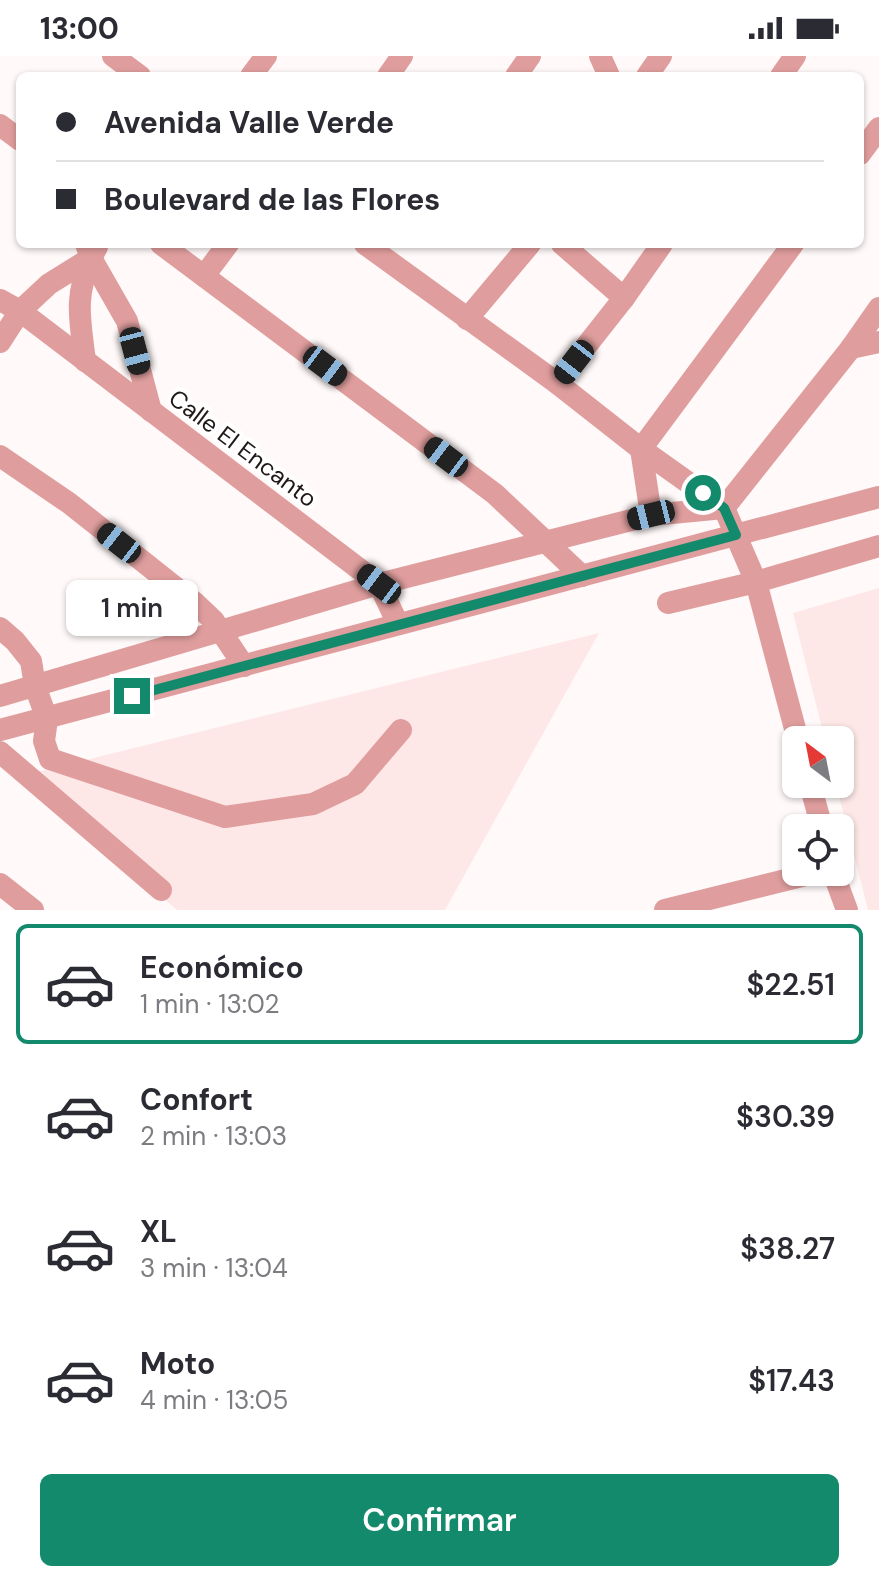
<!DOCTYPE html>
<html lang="es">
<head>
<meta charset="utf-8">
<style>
	body { margin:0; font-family:"DM Sans",sans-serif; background:#f2f2f3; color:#2b2b33; height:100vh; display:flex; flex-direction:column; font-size:30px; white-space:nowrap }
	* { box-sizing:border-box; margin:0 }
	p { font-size:26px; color:#7c7c81 }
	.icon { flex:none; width:44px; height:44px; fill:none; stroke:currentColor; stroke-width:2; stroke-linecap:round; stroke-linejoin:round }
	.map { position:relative; height:854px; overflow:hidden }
	.panel { display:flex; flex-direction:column; background:#fff; flex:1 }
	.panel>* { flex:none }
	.top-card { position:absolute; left:16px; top:16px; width:848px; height:176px; border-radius:12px; box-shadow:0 2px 6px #0004; display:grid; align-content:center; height:176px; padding:0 40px; background:#fff }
	.needle { width:52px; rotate:328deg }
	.tools { position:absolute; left:782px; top:670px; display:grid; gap:16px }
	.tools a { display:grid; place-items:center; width:72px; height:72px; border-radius:12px; background:#fff; box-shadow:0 2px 6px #0004; font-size:40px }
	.end { position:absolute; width:36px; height:36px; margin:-18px; border:10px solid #148a6c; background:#fff; box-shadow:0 0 0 4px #fff }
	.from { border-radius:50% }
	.bubble { position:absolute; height:56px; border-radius:12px; background:#fff; box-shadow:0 2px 6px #0004; font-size:26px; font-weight:600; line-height:56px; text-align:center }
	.car { position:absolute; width:24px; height:48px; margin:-24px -12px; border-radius:10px; box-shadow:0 0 6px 2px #0007; background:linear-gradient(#222 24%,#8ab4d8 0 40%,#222 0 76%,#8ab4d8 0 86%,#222 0) }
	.top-card b { display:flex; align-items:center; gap:28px; height:76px; font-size:30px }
	.top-card b+b { border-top:2px solid #e1e1e2 }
	.top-card i { width:20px; height:20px; background:#2b2b33 }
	ul { padding:14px 0 0; list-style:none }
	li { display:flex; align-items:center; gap:24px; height:120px; margin:0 16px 12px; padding:0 24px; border:4px solid transparent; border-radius:12px }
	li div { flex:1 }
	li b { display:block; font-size:30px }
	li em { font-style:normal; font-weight:600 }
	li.selected { border-color:#148a6c }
	li>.icon { width:72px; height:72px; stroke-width:1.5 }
	.button { display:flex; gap:16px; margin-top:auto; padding:16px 40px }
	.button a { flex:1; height:92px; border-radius:12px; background:#148a6c; color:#fff; font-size:32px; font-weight:600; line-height:92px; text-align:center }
	.status { display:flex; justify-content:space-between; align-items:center; height:56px; padding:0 40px; background:#fff; direction:ltr }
	.status svg { height:22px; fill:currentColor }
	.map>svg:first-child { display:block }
</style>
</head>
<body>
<div class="status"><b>13:00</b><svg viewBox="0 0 49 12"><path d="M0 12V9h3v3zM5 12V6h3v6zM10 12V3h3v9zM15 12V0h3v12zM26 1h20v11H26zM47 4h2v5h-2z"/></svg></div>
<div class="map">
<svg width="879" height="854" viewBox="0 0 879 854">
	<rect width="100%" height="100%" fill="#fff9f9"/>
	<g fill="#fee8e7">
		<path d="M879,532v322h-11l-32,-126h4v-44h-15l-32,-127z"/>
		<path d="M599,577l-154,277h-268l-156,-134z"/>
	</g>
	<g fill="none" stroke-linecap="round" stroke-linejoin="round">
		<g stroke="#df9e9d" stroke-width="22">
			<path d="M113,0l27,20"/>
			<path d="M600,0l9,20"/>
			<path d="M251,20l15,-20"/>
			<path d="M388,20l14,-20"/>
			<path d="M516,20l14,-20"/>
			<path d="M647,20l14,-20"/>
			<path d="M781,20l14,-20"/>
			<path d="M0,69l20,15"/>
			<path d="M860,98l19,-26"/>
			<path d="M86,188l5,14 36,63 24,90"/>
			<path d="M161,188l334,250 87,82"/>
			<path d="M365,188l192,139 84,66 83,59 32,74 42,158"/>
			<path d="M562,188l62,54"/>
			<path d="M204,220l24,-32"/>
			<path d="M0,244l20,11 359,273 19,40"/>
			<path d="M467,263l63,-75"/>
			<path d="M0,286l20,-31 29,-27 42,-26 6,-11"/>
			<path d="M851,292l28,-6"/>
			<path d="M85,305c-5,-42 -11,-63 6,-103"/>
			<path d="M557,327l67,-85 38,-54"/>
			<path d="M0,400l69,47 125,99 20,19 30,45"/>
			<path d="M651,459l-10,-66 152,-205"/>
			<path d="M668,547l88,-21 123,-36"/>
			<path d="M0,572l15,13 16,20 4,25 12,33 -3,22 6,18 175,58 88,-13 42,-20 46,-54"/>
			<path d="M0,640l379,-112 272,-69 73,-7 127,-160 28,-40"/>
			<path d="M0,674l879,-233"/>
			<path d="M0,696l161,138"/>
			<path d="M810,728l12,44"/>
			<path d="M833,816l14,38"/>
			<path d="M0,828l33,26"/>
			<path d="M665,854l153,-38"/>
		</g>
	</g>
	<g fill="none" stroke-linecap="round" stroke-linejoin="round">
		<path stroke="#148a6c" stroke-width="10" d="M132,640l604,-161 -12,-27 -21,-15"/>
	</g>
	<g text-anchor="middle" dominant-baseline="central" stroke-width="8" stroke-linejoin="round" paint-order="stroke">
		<g font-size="24" fill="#201717" stroke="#fff">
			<text transform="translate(243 392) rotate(37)">Calle El Encanto</text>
		</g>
	</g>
</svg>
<div class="tools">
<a><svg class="needle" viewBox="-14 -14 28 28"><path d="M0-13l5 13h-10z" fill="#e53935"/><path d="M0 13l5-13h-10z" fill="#7c7c81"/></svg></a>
<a><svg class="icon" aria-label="locate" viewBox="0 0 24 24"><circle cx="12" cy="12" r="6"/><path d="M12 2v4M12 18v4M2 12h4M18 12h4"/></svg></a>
</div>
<i class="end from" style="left:703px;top:437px"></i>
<i class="end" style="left:132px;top:640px"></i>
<div class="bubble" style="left:66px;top:524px;width:132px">1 min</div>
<i class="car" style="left:135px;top:295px;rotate:165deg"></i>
<i class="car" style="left:574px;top:306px;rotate:218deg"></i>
<i class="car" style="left:325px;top:310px;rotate:127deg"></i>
<i class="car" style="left:446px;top:401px;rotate:307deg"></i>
<i class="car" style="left:651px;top:459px;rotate:256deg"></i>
<i class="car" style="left:119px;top:487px;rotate:308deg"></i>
<i class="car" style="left:379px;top:528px;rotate:307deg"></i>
<div class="top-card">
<b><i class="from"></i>Avenida Valle Verde</b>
<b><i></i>Boulevard de las Flores</b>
</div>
</div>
<section class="panel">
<ul>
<li class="selected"><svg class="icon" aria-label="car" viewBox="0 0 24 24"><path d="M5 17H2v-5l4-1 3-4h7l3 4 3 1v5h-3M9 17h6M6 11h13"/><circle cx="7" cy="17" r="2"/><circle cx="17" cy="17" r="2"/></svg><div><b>Económico</b><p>1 min · 13:02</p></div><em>$22.51</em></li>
<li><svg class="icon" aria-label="car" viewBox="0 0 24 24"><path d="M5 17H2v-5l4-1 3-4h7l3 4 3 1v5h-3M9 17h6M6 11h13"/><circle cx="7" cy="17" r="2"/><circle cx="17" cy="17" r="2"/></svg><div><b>Confort</b><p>2 min · 13:03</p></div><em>$30.39</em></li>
<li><svg class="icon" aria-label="car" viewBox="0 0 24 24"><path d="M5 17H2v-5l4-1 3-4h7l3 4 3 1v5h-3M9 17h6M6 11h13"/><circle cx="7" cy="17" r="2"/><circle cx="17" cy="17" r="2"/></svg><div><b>XL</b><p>3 min · 13:04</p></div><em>$38.27</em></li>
<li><svg class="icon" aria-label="car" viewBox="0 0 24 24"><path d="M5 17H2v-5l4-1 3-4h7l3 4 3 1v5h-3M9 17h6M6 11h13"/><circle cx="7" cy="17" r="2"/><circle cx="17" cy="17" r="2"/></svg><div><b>Moto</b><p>4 min · 13:05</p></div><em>$17.43</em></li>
</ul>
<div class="button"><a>Confirmar</a></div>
</section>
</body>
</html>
